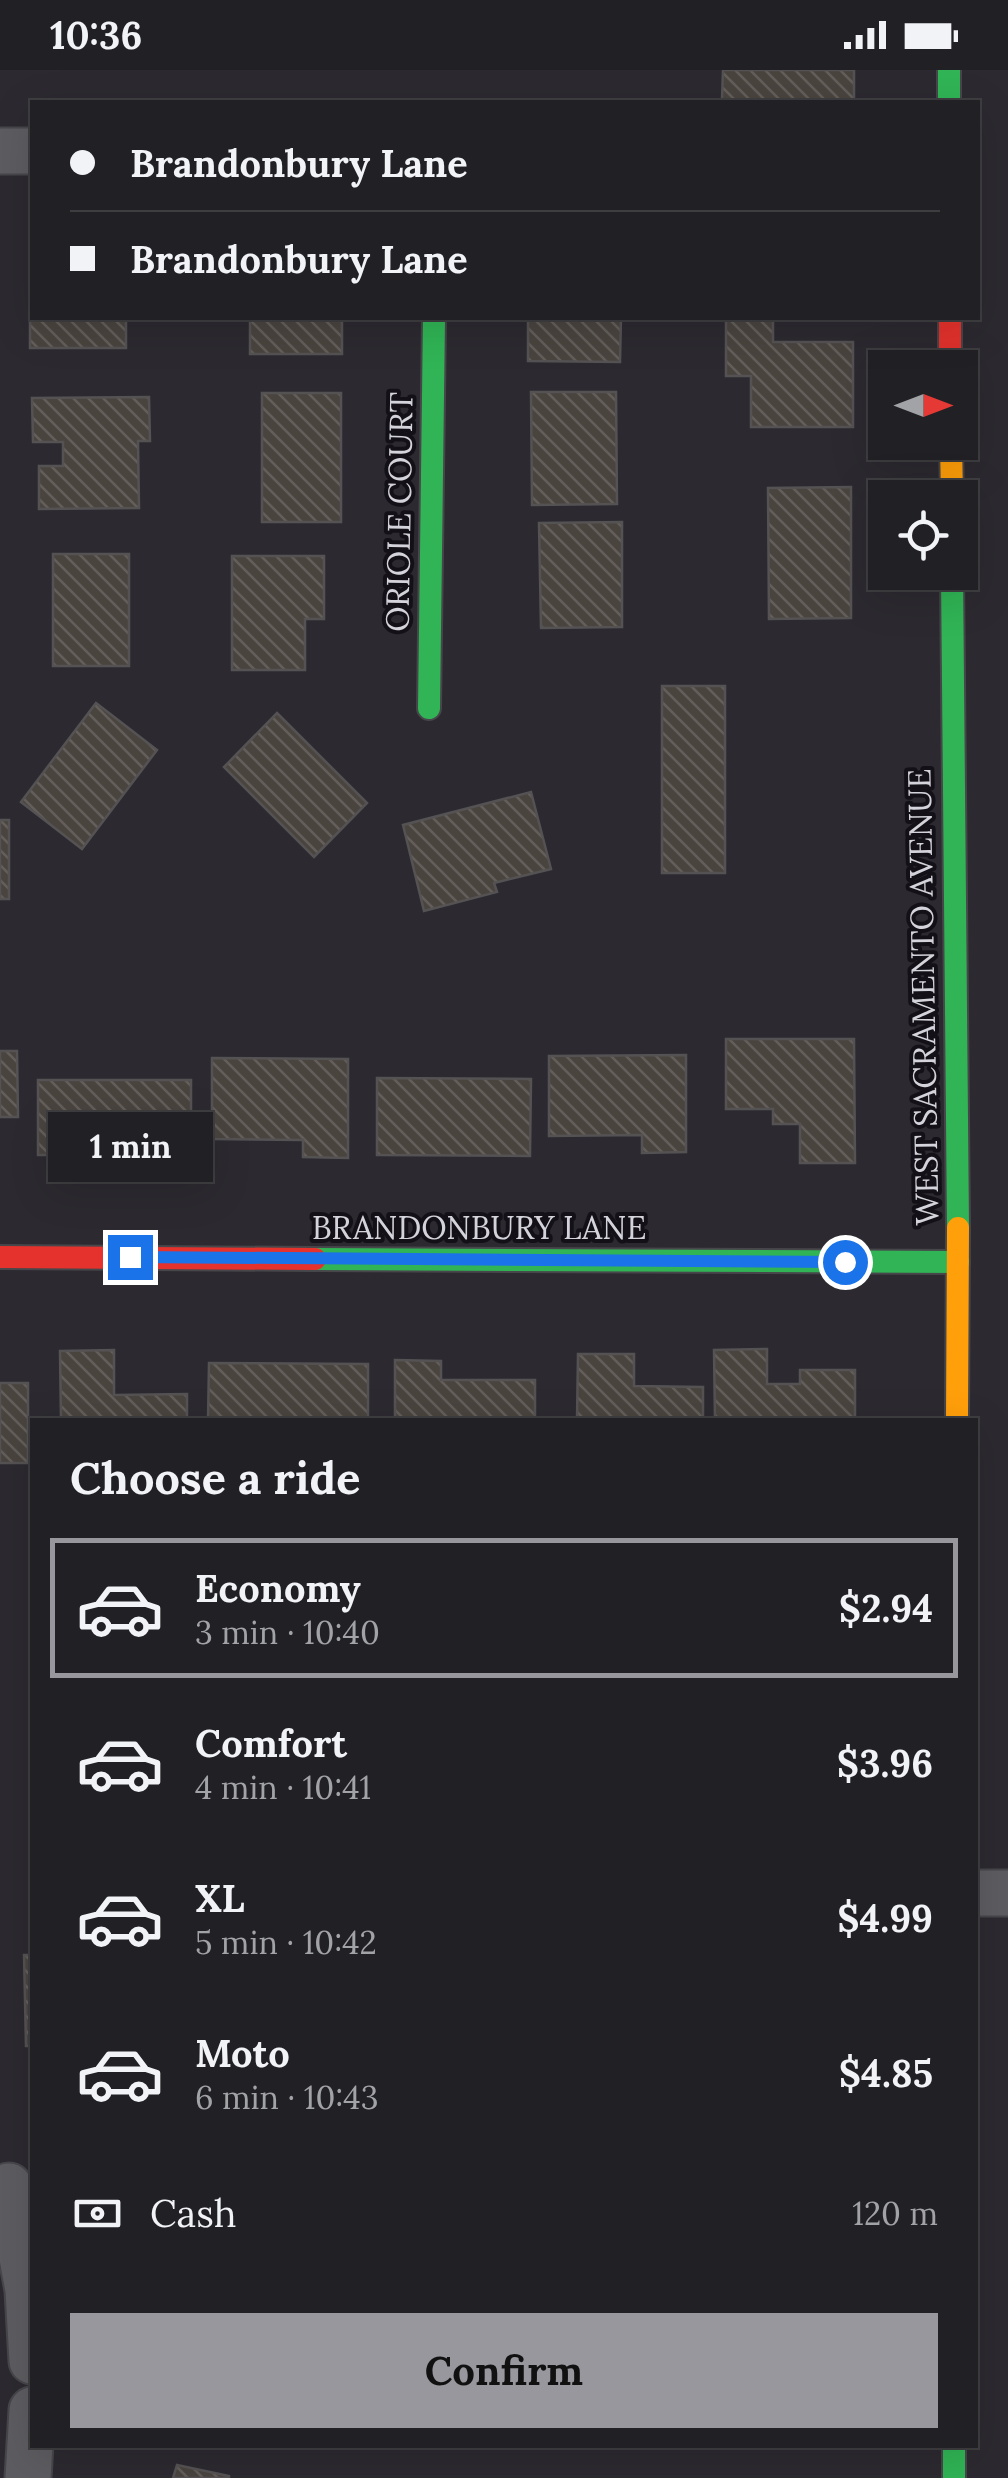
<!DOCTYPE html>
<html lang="en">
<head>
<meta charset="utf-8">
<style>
	body { margin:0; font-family:Lora,serif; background:#2d2d31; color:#f1f3f6; height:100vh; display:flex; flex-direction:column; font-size:38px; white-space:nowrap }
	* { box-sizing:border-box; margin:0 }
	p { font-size:32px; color:#a2a3a6 }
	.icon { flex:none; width:55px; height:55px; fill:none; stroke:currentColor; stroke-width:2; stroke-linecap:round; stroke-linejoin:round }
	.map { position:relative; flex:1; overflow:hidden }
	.details { position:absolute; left:30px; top:1348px; width:948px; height:1030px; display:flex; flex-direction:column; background:#212024; border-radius:0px; box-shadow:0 10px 40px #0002,0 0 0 2px #3e3e41 }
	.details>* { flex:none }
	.guide { position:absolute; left:30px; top:30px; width:950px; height:220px; border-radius:0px; box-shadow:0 10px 40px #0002,0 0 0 2px #3e3e41; display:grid; align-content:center; height:220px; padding:0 40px; background:#212024 }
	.needle { width:65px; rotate:90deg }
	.controls { position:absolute; left:868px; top:280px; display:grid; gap:20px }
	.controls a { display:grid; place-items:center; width:110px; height:110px; border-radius:0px; background:#212024; box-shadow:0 10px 40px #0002,0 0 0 2px #3e3e41; font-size:50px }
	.end { position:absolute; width:45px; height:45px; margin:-22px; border:12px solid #1a73e8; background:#fff; box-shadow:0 0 0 5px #fff }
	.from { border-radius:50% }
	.bubble { position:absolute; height:70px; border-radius:0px; background:#212024; box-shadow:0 10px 40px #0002,0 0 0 2px #3e3e41; font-size:32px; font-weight:700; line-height:70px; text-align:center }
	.guide b { display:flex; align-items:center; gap:35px; height:95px; font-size:38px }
	.guide b+b { border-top:2px solid #3e3e41 }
	.guide i { width:25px; height:25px; background:#f1f3f6 }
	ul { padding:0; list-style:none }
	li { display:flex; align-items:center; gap:30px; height:140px; margin:0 20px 15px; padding:0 20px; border:5px solid transparent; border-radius:0px }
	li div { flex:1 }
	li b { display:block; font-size:38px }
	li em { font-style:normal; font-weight:700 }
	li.active { border-color:#99979e }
	li>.icon { width:90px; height:90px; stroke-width:1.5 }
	h2 { padding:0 40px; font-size:45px; line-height:120px }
	.pay { display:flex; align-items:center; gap:25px; height:110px; padding:0 40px; font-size:38px }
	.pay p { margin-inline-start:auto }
	.cta { display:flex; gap:20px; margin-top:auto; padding:20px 40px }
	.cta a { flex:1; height:115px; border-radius:0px; background:#99979e; color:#111; font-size:40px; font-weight:700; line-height:115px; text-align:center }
	.status { display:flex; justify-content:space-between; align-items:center; height:70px; padding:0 50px; background:#212024; direction:ltr }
	.status svg { height:28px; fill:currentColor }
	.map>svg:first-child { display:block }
</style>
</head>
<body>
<div class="status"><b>10:36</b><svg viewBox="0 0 49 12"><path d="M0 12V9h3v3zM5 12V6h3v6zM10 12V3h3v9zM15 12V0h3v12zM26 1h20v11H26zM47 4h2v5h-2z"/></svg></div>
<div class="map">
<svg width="1008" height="2408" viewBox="0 0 1008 2408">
	<defs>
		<pattern id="building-back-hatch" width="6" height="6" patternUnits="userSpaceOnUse" patternTransform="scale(2.5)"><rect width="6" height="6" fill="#4a443f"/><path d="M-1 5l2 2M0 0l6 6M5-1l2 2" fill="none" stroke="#635e5a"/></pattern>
	</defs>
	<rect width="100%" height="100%" fill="#2c2a30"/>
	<g fill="url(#building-back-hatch)" stroke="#555254" stroke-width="2.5">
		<path d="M723,0h131v32h-90v-2l-42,-1z"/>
		<path d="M30,230h2v18h94v30h-96z"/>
		<rect x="250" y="248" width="92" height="36"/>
		<path d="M528,248h93l-1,44 -92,-1z"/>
		<path d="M726,248h47v24h80v85h-102v-51h-25z"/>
		<path d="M531,322h85l1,112 -85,1z"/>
		<rect x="262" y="323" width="79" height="129"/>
		<path d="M149,327l1,44h-12l1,67 -100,1v-43h24v-24h-30l-1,-44z"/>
		<path d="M851,417v131l-82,1 -1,-131z"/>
		<path d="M622,452v105l-81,1 -2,-105z"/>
		<rect x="53" y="484" width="76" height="112"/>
		<path d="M232,486h92v63h-19v51h-73z"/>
		<rect x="662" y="616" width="63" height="187"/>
		<path d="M96,633l61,47 -75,99 -61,-47z"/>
		<path d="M277,643l90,90 -53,54 -90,-90z"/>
		<path d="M531,722l20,77 -57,14 3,9 -73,19 -21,-86z"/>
		<rect x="0" y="750" width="9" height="79"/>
		<path d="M726,969h128l1,124h-55v-39h-27v-15h-47z"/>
		<path d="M0,981h17l1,66h-18z"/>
		<path d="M686,985v97l-44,1v-18l-93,1v-80z"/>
		<path d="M212,988l136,1v99l-45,-1v-17l-91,-1z"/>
		<path d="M377,1008l154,1 -1,77 -153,-1z"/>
		<rect x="38" y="1010" width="153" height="75"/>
		<path d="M767,1279v35h33v-14h55v50h-140l-1,-70z"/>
		<path d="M114,1280v45l73,-1v26h-126l-1,-69z"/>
		<path d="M578,1284h56v32l69,1v33h-126z"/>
		<path d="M395,1290l46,1v19h94v40h-140z"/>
		<path d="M209,1293l159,1v56h-160z"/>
		<rect x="0" y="1313" width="28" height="80"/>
		<path d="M24,1885h8v91h-6z"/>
		<path d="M177,2395l52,11v2h-56z"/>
	</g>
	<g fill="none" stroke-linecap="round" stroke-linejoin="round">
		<defs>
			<g id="street">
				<path d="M0,81h32"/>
				<path d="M975,1823h33"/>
				<path d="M9,2116l19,104 4,71"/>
				<path d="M28,2408l4,-68"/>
			</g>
			<g id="fast">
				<path d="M949,0v32"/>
				<path d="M952,502l6,656"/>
				<path d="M429,638l5,-390"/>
				<path d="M315,1189l643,3"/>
				<path d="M954,2375v33"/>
			</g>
			<g id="slow">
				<path d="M951,372l1,56"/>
				<path d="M957,1350l1,-192"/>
			</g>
			<g id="jam">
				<path d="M950,248v50"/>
				<path d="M0,1187l315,2"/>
			</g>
		</defs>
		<use href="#street" stroke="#47464a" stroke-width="49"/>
		<use href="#fast" stroke="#47464a" stroke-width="26"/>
		<use href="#slow" stroke="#47464a" stroke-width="26"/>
		<use href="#jam" stroke="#47464a" stroke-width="26"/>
		<use href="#street" stroke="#5d5c60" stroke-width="45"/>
		<use href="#fast" stroke="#30b455" stroke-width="22"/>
		<use href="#slow" stroke="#ff9f0a" stroke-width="22"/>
		<use href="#jam" stroke="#e5322d" stroke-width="22"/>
	</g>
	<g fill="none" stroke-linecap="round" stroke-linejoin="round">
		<path stroke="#1a73e8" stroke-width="12" d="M130,1187l715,5"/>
	</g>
	<g text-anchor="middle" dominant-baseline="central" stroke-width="8" stroke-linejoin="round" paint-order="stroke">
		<g font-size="32" fill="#d4d2da" stroke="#131117">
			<text transform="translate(399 442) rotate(-89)">ORIOLE COURT</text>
			<text transform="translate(923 927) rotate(-91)">WEST SACRAMENTO AVENUE</text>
			<text x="479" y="1157">BRANDONBURY LANE</text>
		</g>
	</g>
</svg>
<div class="controls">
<a><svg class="needle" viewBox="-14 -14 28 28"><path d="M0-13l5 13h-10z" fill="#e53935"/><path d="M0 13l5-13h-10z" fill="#a2a3a6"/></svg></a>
<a><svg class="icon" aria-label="locate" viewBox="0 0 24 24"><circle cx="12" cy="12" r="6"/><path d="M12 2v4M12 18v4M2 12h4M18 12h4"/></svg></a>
</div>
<i class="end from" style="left:845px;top:1192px"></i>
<i class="end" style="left:130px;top:1187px"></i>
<div class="bubble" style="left:48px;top:1042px;width:165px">1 min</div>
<div class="guide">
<b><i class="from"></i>Brandonbury Lane</b>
<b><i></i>Brandonbury Lane</b>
</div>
<section class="details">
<h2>Choose a ride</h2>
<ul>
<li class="active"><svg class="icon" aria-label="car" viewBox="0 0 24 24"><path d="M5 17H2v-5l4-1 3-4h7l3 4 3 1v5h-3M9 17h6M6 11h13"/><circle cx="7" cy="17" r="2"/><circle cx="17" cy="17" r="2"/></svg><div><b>Economy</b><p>3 min · 10:40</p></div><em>$2.94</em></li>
<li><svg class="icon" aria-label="car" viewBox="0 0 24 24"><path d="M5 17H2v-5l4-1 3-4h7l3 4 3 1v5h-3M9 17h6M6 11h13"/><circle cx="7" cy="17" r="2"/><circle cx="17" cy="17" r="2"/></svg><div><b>Comfort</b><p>4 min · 10:41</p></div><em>$3.96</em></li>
<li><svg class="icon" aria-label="car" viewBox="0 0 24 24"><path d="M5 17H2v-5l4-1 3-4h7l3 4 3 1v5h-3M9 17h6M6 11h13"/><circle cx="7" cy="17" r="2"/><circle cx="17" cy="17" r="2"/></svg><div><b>XL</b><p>5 min · 10:42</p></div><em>$4.99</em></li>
<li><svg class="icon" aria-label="car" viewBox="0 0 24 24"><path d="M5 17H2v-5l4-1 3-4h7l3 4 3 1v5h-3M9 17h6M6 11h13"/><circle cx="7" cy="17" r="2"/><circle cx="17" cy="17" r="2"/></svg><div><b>Moto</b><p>6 min · 10:43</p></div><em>$4.85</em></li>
</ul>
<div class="pay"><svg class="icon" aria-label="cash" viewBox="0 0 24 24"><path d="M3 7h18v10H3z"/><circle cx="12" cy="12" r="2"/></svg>Cash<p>120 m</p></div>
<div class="cta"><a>Confirm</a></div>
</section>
</div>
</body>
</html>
